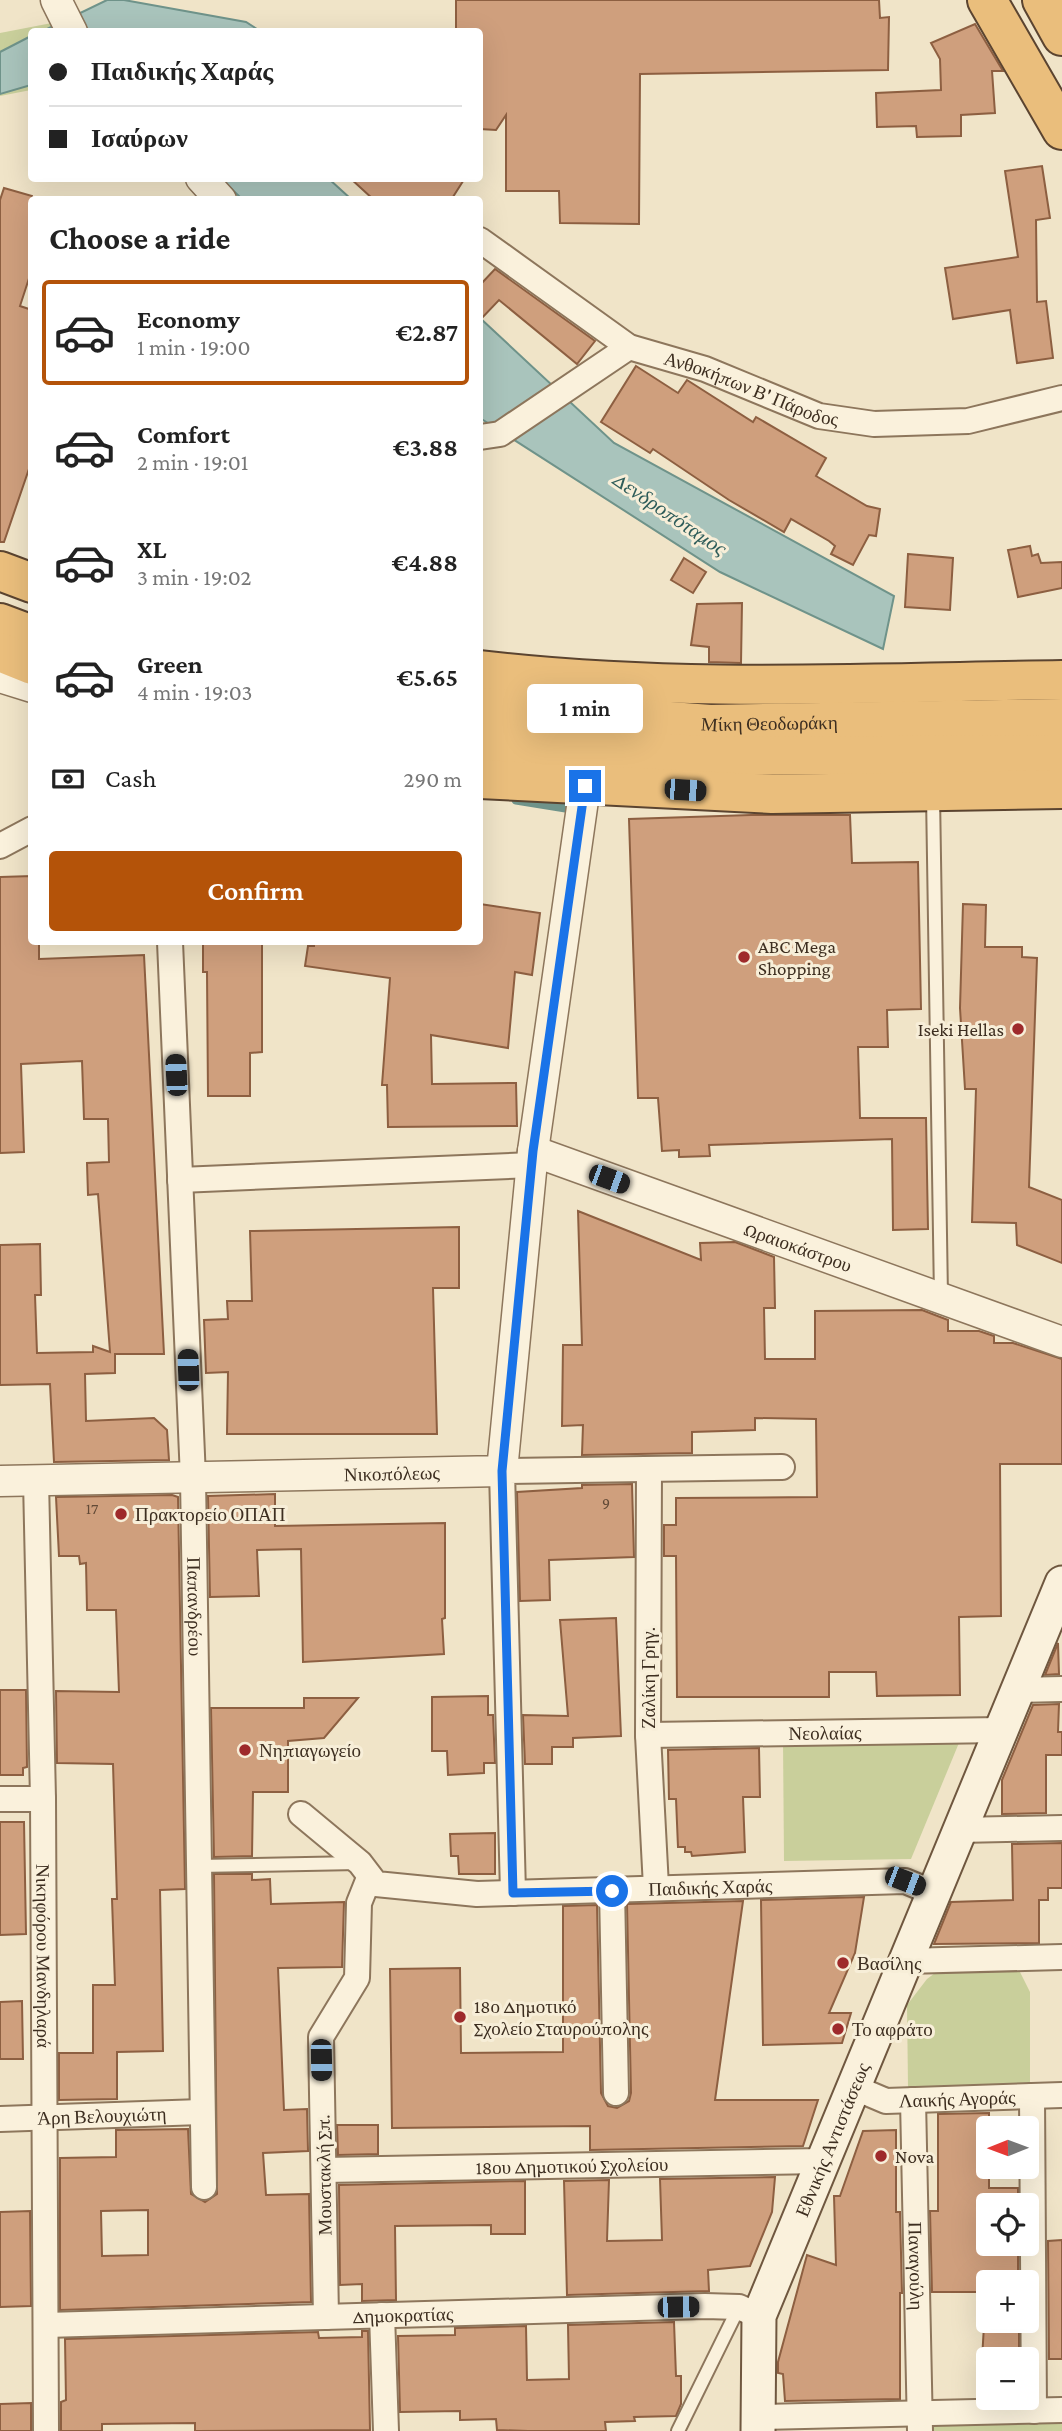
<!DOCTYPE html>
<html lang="en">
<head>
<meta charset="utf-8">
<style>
	body { margin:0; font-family:"Crimson Pro",serif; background:#f6f6f6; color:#222; height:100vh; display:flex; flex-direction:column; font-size:26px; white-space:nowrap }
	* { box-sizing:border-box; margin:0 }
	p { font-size:23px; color:#767676 }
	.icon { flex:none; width:38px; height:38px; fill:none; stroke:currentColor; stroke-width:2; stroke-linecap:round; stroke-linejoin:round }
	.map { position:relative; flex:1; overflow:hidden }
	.sheet { position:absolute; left:28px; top:196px; width:455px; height:749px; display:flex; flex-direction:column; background:#fff; border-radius:7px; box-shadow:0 7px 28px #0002 }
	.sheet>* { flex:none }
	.hud { position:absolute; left:28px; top:28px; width:455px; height:154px; border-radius:7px; box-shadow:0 7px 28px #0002; display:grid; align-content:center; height:154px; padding:0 21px; background:#fff }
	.needle { width:46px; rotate:269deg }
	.buttons { position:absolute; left:976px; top:2116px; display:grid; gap:14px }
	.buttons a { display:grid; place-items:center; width:63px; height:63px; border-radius:7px; background:#fff; box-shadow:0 7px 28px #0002; font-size:35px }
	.end { position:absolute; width:32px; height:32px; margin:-16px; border:9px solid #1a73e8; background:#fff; box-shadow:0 0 0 4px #fff }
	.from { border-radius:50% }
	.bubble { position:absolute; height:49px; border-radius:7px; background:#fff; box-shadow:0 7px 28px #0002; font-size:23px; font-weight:600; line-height:49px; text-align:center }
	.car { position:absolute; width:21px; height:42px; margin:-21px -10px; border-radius:9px; box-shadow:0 0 5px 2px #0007; background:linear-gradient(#222 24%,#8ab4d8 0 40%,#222 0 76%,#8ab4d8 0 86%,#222 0) }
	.hud b { display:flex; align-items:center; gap:24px; height:66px; font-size:26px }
	.hud b+b { border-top:2px solid #e0e0e0 }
	.hud i { width:18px; height:18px; background:#222 }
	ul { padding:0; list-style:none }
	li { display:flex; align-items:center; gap:21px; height:105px; margin:0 14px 10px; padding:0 7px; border:4px solid transparent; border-radius:7px }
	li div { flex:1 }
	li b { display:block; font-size:26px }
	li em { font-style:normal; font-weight:600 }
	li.current { border-color:#b45309 }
	li>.icon { width:63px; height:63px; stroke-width:1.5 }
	h2 { padding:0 21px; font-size:32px; line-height:84px }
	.pay { display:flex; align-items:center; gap:18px; height:77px; padding:0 21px; font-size:26px }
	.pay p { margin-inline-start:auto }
	.button { display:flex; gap:14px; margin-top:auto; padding:14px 21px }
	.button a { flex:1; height:80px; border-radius:7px; background:#b45309; color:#fff; font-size:28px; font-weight:600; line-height:80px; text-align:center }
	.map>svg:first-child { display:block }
</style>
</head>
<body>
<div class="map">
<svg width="1062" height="2431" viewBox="0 0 1062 2431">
	<rect width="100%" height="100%" fill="#f0e4c8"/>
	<g fill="#c9cf9b">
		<path d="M57,22l3,9 -28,1 -1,58 -31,6v-63z"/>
		<path d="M961,1738l-50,121 -127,2 -1,-120z"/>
		<path d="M939,1970h80l11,22v91l-122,4 -1,-82 20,-26z"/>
		<path d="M1062,2411v20h-142v-16z"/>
	</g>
	<g fill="#a9c4bc" stroke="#6f938a" stroke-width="2">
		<path d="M107,0h17l122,22 14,9 -219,1z"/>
		<path d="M31,36v49l-31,9v-42z"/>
		<path d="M221,179h108l22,20h-109z"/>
		<path d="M480,318l134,125 280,153 -11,53 -163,-77 -240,-154z"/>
	</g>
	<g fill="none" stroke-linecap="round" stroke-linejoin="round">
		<path stroke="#6f938a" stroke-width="9" d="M516,800l62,10"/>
	</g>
	<g fill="#cf9f7d" stroke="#8d5f41" stroke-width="2" fill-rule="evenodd">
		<path d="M456,0h423l1,18 9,-1 -1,53 -248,4 -1,150 -79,-1 -1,-32h-53v-76l-10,15 -16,-1v-97h-24z"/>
		<path d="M975,24l28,47h-11l3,42 -34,2v21l-44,1 -1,-11 -39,1 -1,-34 65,-3 -1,-31 -9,-16z"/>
		<path d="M1042,166l8,52 -14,2 1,82 9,-1 7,57 -36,5 -7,-53 -57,9 -8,-51 73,-11 -13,-86z"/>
		<path d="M350,178h115l-14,22h-77z"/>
		<path d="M4,188l28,8v73l-12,37 12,4v150l-28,82h-4v-342z"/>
		<path d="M495,269l100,72 -18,23 -78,-64 -19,20v-35z"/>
		<path d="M636,366l42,27 9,-13 66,42 3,-5 70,41 -10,18 51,30 13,3 -4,27 -7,-1 -16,30 -22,-11 4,-8 -6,-5 -38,-22 -7,13 -55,-32 -76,-51 -3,4 -49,-31z"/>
		<path d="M1030,546l2,10 6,-2 3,9 21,-1v26l-44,9 -10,-47z"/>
		<path d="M908,554l45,4 -3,52 -45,-3z"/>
		<path d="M684,558l22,14 -13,21 -22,-13z"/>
		<path d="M742,603l-1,60 -32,-1v-15l-18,-2 6,-41z"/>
		<path d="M751,815h99l2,48 66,-1 3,147 -34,1 1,37h-30l2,71h66l2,111 -35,1 -1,-91 -183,6 1,11 -31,1v-7l-17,1 -4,-53h-20l-9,-279z"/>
		<path d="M32,876v66h7v17l105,-4 20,399h-49v19l-30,1 1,47 68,-3 13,12 2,30 -115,2 -4,-78 -50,1v-140l40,-1 1,51h-6l2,58 56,-1v-6l17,6 -12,-158 -10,1 -1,-32 22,-1 -1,-43h-24l-2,-58 -61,3 3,88 -24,1v-276z"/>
		<path d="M480,904l60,9 -8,62 -17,-3 -7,76 -77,-13 1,49 84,-1 1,43 -129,1 -1,-42h-5l8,-107 -85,-12 3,-20h6v-4h166z"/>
		<path d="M963,904l23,1 -1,42h37v10l15,1 -8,229 33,13v63l-45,-18 -1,-22 -44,-1 4,-133h-11l-5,-81z"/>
		<path d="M203,942h59v110l-12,1v43h-42l-1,-124h-4z"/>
		<path d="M578,1211l123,49 -1,-17 35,-1 39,15 1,51h-11l1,51h50v-48l107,-1 26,10v11h31l15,5v7h19l49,16v105h-62l1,152 -42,1 1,78 -83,1 -1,-24h-47v25h-152l-1,-141h-12v-31h12v-27l141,-1 -1,-78 -61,-1v12l-63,2v21l-110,2 1,-30 -21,1 1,-81h19z"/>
		<path d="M459,1227v61h-26l4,146h-210l1,-62 -22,1 -2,-53 24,-1 -1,-18h25l-2,-70z"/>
		<path d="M632,1484l2,73 -85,3 1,40 -30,1 -3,-109 65,-4v-3z"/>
		<path d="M275,1494v32l170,-3v95l-3,1 2,35 -141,8 -2,-113 -44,1 2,46 -49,1 -2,-101z"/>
		<path d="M172,1495l6,2 7,392 -25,1 3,161 -46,1v47l-58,1v-47h34v-68h22l-3,-86h5l-4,-135 -56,-1 -1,-72 63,1 -3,-82h-29l-1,-47 -6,1 -1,-8h-20l-3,-59z"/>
		<path d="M616,1618l5,118 -48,2v9h-21v17h-27l-2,-49 45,1 -8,-96z"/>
		<path d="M1058,1643l1,31 -14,1z"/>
		<path d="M0,1690h26l1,77 -4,1v7h-23z"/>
		<path d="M488,1696v19h5l2,48h-11v10l-36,2 -1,-24h-15v-54z"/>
		<path d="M304,1698h54l-34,40 -36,3v51h-35l-1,64 -38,1 -3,-149h93z"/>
		<path d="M1059,1704l-1,28h4v23h-16v58l-44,1v-34l31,-75z"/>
		<path d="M759,1748l1,49h-17l2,55 -53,4 -1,-4h-6v-5h-7l-2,-48h-7l-1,-49z"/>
		<path d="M0,1822h24l2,112 -26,1z"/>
		<path d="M495,1833v41h-36l-1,-18h-7l-1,-22z"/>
		<path d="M1062,1843v45h-14v12h-9v43l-105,1 17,-42 62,-2 -1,-56z"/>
		<path d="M214,1874h38v6l18,-1 1,25 73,-2 -2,65 -64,1 6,142 23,-1 1,42 -45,2 3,42 43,-1 2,108 -251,8v-152l56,-1v-27l72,-1 3,65 14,8 12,-8zM148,2210v45l-46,1 -1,-45z"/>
		<path d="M864,1897l-9,56 -26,60h22l-9,30 -79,2 -2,-145z"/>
		<path d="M743,1901l-28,199h103l-15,46 -213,4v-24l-198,2 -2,-159 70,-1 1,85 102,-1v-146l34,-1 4,188 7,13 9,2 12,-7 2,-8 -4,-189z"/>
		<path d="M22,2001l1,58h-23v-57z"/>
		<path d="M989,2113v75h29v17h-29v39h29v38h-29v38h30v39h-37l4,-67h-54l-2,-81h8v-97z"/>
		<path d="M337,2125h41v29l-40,1z"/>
		<path d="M896,2130v82h4l2,81h-2v106l-115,2 -2,-27 -5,-1v-11l29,-107 29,10 -2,-69h6l23,-65z"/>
		<path d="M775,2177l-3,35 -22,54 -42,4 1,21 -142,4 -3,-114 45,-1 -2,61 55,-1 -2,-61z"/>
		<path d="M525,2181v53h-34v-9l-96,1 1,74 -34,1v-17l-22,1 -1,-100z"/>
		<path d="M30,2211l1,95 -31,1v-95z"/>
		<path d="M1062,2240v119h-13l-1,-118z"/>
		<path d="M674,2322l2,54h5v28l-5,12 -42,1 1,4 -30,1 1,9h-78l-31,-1 -1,-11 -36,1v-9l-60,1 -2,-76 57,-1v-7l71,-2 1,54 42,-1 -1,-54z"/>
		<path d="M362,2331h6l2,99 -175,1v-8l-93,1v7h-41v-29l5,-2 -1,-61 253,-7 1,6 43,-1z"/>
		<path d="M31,2403v28h-31v-27z"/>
	</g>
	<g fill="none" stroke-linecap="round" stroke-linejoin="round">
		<defs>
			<g id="service">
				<path d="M933,795l8,502"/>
				<path d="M197,1866l161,-3"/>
				<path d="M678,2431l61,-124"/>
			</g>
			<g id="minor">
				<path id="s1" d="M480,240l149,107 76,22 114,47 55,8 94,-3 94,-23"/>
				<path d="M480,437l20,-3 129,-87"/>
				<path d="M0,846l32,-17"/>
				<path id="s2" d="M170,942l23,536 11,709"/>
				<path d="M180,1180l352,-15"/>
				<path d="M649,1469l-1,266 8,152"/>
				<path id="s3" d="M36,1480l7,319 3,632"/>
				<path d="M1017,1690l45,-1"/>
				<path id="s4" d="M648,1735l353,-5"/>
				<path d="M0,1799h43"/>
				<path id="s5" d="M301,1814l59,49 16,21 101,10 428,-13 29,12"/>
				<path d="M959,1830l103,-2"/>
				<path d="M612,1890l4,203"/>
				<path d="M513,1893l-11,-422 280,-4"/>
				<path d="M905,1961l157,-4"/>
				<path id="s6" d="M853,2087l33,14 176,-6"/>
				<path d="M1032,2096l2,315"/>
				<path id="s7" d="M913,2100l7,331"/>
				<path id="s8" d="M0,2119l201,-7"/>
				<path id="s9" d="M324,2170l499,-9"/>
				<path d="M382,2315l4,116"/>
				<path d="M326,2317l-5,-280 36,-59 2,-75 10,-25"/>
				<path id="s10" d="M46,2325l659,-19 34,1 20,9"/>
				<path d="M758,2417l304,-7"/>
			</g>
			<g id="tertiary">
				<path d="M56,0l16,32"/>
				<path d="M201,178l20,22"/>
				<path d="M0,677l32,10"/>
				<path id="s11" d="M533,1151l529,191"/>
				<path id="s12" d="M0,1481l502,-10 31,-320 52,-365"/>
			</g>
			<g id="secondary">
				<path id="s13" d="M758,2431l1,-115 303,-733"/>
			</g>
			<g id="trunk">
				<path d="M987,0l75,130"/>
				<path d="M1042,0l20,36"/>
				<path d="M0,571l32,12"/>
				<path d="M0,623l32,12"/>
				<path d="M0,652l32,13"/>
				<path d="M480,670c193,23 388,13 582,10"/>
				<path id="s14" d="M480,707l230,17 352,-6"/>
				<path d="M480,742l239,14 343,-2"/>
				<path d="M480,779l292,15 290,-5"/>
			</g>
		</defs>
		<use href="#service" stroke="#8d765c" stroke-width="16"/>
		<use href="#minor" stroke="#8d765c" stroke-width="28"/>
		<use href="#tertiary" stroke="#8d765c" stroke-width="33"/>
		<use href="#secondary" stroke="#6f573f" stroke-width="37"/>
		<use href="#trunk" stroke="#5b4430" stroke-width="42"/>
		<use href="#service" stroke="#faf1dc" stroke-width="12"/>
		<use href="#minor" stroke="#faf1dc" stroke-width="24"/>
		<use href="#tertiary" stroke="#faf1dc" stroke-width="30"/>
		<use href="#secondary" stroke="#faf1dc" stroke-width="33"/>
		<use href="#trunk" stroke="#eabe7c" stroke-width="38"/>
	</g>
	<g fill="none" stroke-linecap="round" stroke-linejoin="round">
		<path stroke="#1a73e8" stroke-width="9" d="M585,786l-52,365 -31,320 11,422 99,-2"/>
	</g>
	<g fill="#9e2a2b" stroke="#f7eed8" stroke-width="2.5">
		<circle cx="744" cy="957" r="7"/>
		<circle cx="1018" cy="1029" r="7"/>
		<circle cx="121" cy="1514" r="7"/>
		<circle cx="245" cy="1750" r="7"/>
		<circle cx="843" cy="1963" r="7"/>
		<circle cx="460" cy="2017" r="7"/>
		<circle cx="838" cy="2029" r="7"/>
		<circle cx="881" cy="2156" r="7"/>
	</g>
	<g text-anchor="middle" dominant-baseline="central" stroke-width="6" stroke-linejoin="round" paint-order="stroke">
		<g font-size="16" fill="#624a37">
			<text x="606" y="1502">9</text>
			<text x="92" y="1508">17</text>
		</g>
		<g font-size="19" fill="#3d2e20" stroke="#f7eed8">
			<text stroke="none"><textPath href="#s1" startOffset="313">Ανθοκήπων Β' Πάροδος</textPath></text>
			<text stroke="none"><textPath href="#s14" startOffset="290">Μίκη Θεοδωράκη</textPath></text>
			<text stroke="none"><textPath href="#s11" startOffset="282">Ωραιοκάστρου</textPath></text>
			<text stroke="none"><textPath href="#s12" startOffset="392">Νικοπόλεως</textPath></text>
			<text stroke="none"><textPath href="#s2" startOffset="665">Παπανδρέου</textPath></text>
			<text transform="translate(648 1678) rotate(-90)">Ζαλίκη Γρηγ.</text>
			<text stroke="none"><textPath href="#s4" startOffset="177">Νεολαίας</textPath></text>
			<text stroke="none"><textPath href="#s5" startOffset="438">Παιδικής Χαράς</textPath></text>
			<text stroke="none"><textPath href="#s3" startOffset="476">Νικηφόρου Μανδηλαρά</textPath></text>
			<text stroke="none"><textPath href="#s6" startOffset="107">Λαικής Αγοράς</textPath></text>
			<text stroke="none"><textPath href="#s8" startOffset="102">Άρη Βελουχιώτη</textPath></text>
			<text stroke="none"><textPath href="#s13" startOffset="306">Εθνικής Αντιστάσεως</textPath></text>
			<text stroke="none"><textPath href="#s9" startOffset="248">18ου Δημοτικού Σχολείου</textPath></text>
			<text transform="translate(324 2175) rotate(-91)">Μουστακλή Σπ.</text>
			<text stroke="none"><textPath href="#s7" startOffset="166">Παναγούλη</textPath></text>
			<text stroke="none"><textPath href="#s10" startOffset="357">Δημοκρατίας</textPath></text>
		</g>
		<g font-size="19" fill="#3d2e20" stroke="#f7eed8" text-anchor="start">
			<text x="758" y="946">ABC Mega<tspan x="758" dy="22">Shopping</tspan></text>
			<text x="1004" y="1029" text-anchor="end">Iseki Hellas</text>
			<text x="135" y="1514">Πρακτορείο ΟΠΑΠ</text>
			<text x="259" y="1750">Νηπιαγωγείο</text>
			<text x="857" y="1963">Βασίλης</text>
			<text x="474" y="2006">18ο Δημοτικό<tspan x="474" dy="22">Σχολείο Σταυρούπολης</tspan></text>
			<text x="852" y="2029">Το αφράτο</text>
			<text x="895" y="2156">Nova</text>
		</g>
		<g font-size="21" font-style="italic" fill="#2f5d5a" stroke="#f7eed8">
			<text transform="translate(670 514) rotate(34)">Δενδροπόταμος</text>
		</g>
	</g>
</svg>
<div class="buttons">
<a><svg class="needle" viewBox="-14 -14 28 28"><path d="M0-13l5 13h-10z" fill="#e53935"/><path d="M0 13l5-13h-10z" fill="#767676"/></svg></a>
<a><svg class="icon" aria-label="locate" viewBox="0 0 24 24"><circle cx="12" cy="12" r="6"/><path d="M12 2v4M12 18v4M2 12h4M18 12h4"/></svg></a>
<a>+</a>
<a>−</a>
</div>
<i class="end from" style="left:612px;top:1891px"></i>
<i class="end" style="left:585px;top:786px"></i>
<div class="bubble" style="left:527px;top:684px;width:116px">1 min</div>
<i class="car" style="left:685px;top:790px;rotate:94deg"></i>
<i class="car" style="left:176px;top:1075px;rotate:357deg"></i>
<i class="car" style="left:609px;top:1179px;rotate:110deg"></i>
<i class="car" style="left:188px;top:1370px;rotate:358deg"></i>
<i class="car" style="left:905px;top:1881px;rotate:111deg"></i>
<i class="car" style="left:321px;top:2060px;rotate:179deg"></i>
<i class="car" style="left:678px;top:2307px;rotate:89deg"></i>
<div class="hud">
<b><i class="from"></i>Παιδικής Χαράς</b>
<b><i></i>Ισαύρων</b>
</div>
<section class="sheet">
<h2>Choose a ride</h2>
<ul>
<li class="current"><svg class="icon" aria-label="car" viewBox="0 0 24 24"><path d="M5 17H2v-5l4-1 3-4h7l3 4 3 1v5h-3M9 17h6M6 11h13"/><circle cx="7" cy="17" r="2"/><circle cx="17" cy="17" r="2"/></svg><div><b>Economy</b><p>1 min · 19:00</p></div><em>€2.87</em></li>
<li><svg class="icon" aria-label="car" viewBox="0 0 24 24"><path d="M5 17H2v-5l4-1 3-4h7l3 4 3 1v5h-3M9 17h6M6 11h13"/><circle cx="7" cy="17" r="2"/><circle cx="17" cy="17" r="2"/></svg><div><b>Comfort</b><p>2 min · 19:01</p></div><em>€3.88</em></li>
<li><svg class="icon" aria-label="car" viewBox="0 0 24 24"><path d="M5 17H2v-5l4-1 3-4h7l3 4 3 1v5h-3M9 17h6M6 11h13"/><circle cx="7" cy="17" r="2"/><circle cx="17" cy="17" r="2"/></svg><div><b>XL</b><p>3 min · 19:02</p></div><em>€4.88</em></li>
<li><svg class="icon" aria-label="car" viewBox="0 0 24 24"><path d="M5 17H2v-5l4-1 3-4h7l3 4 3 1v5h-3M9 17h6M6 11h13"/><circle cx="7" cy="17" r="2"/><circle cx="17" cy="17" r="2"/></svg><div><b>Green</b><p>4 min · 19:03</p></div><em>€5.65</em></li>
</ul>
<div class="pay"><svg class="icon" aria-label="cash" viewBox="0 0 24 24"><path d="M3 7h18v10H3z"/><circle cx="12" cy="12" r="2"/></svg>Cash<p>290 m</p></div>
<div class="button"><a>Confirm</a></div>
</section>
</div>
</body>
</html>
